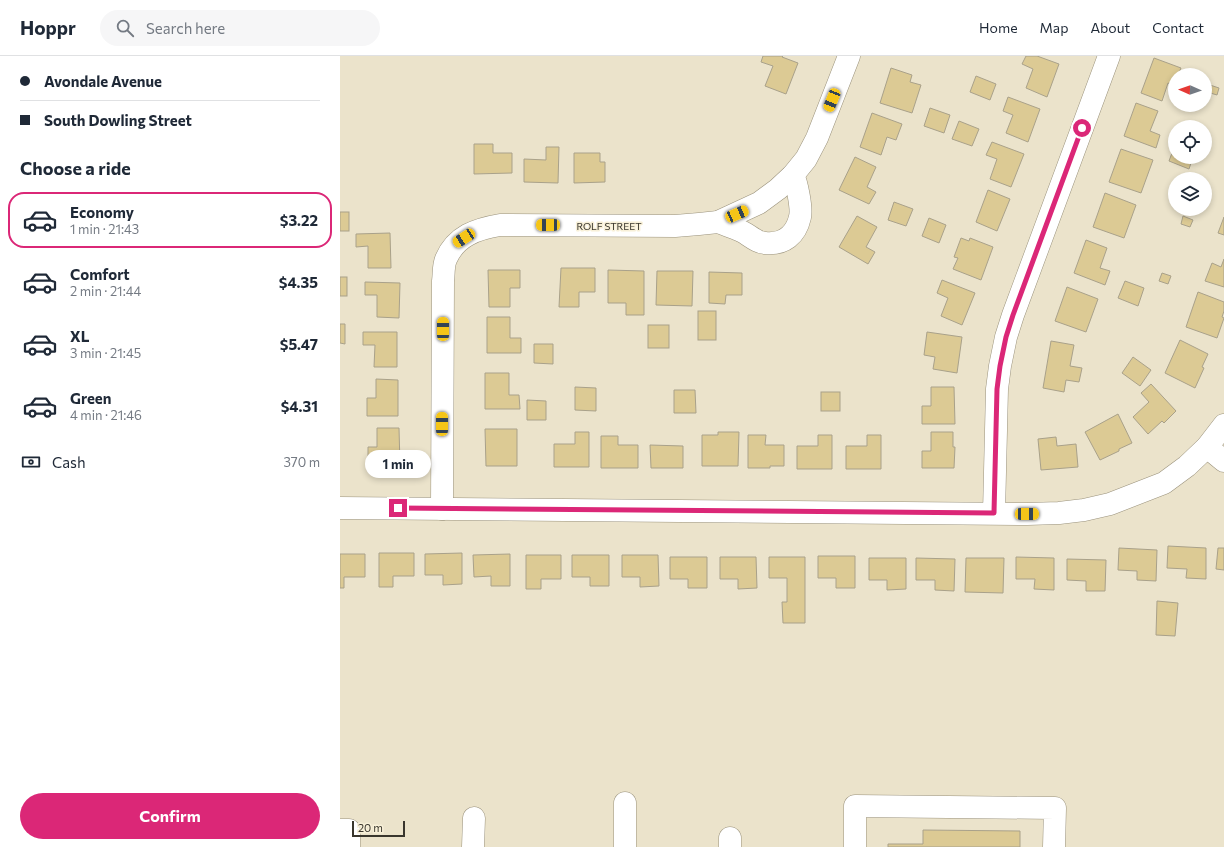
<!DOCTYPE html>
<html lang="en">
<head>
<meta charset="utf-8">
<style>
	body { margin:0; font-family:Commissioner,sans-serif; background:#f6f6f7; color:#1f2937; height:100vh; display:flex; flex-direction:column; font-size:15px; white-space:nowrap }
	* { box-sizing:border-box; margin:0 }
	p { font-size:13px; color:#747a83 }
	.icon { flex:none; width:22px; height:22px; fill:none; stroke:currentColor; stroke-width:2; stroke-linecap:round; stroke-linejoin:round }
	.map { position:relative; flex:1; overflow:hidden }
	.side { display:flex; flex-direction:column; background:#fff; width:340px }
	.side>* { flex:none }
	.banner { display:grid; align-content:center; height:88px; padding:0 20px; background:#fff }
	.needle { width:26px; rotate:272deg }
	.buttons { position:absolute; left:828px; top:12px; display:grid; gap:8px }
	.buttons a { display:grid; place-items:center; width:44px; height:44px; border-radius:50%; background:#fff; box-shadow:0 2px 6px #0003; font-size:20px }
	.scale { position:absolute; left:12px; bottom:10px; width:53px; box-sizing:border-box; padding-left:4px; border:2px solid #39362d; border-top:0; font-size:11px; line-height:14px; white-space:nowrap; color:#39362d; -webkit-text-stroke:3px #f8f0d8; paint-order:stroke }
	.end { position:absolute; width:18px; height:18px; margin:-9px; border:5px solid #db2777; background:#fff; box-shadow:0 0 0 2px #fff }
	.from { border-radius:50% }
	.bubble { position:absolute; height:28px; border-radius:14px; background:#fff; box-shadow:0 2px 6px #0003; font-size:13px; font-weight:700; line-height:28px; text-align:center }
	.car { position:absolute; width:12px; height:24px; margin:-12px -6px; border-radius:5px; box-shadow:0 0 3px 1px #0007; background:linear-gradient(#f5c518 24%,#345 0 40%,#f5c518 0 76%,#345 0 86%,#f5c518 0) }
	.banner b { display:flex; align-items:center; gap:14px; height:38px; font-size:15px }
	.banner b+b { border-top:1px solid #e0e1e3 }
	.banner i { width:10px; height:10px; background:#1f2937 }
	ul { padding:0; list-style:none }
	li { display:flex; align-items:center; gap:12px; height:56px; margin:0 8px 6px; padding:0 12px; border:2px solid transparent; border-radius:16px }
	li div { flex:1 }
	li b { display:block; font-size:15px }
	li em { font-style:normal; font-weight:700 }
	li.active { border-color:#db2777 }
	li>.icon { width:36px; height:36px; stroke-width:1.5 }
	h2 { padding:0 20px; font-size:18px; line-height:48px }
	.pay { display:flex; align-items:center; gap:10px; height:44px; padding:0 20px; font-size:15px }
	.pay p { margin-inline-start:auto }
	.button { display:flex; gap:8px; margin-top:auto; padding:8px 20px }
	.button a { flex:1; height:46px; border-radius:24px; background:#db2777; color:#fff; font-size:16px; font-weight:700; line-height:46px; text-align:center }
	header { display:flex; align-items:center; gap:24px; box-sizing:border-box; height:56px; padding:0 20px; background:#fff; border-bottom:1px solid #e0e1e3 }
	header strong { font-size:19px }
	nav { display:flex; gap:22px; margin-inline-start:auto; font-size:14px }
	.search { width:280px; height:36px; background:#f6f6f7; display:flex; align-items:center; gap:10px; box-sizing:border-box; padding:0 14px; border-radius:22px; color:#747a83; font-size:15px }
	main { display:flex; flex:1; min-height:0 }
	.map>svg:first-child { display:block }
</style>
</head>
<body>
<header>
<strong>Hoppr</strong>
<div class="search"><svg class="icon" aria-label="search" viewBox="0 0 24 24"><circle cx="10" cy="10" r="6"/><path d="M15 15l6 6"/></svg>Search here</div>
<nav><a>Home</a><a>Map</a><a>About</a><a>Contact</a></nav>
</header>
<main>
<section class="side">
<div class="banner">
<b><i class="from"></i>Avondale Avenue</b>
<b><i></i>South Dowling Street</b>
</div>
<h2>Choose a ride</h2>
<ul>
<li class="active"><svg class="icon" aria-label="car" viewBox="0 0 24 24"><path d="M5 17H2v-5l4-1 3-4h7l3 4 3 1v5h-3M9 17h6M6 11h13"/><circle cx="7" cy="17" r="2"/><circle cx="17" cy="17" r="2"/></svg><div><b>Economy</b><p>1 min · 21:43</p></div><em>$3.22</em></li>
<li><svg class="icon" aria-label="car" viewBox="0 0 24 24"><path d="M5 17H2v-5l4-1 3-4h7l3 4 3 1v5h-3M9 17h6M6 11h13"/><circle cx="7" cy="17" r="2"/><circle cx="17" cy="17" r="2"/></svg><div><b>Comfort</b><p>2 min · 21:44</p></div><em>$4.35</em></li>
<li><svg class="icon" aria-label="car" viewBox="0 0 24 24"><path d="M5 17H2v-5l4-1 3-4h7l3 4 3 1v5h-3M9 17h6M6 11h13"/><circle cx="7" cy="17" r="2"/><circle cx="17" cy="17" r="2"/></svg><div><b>XL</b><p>3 min · 21:45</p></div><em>$5.47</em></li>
<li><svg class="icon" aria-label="car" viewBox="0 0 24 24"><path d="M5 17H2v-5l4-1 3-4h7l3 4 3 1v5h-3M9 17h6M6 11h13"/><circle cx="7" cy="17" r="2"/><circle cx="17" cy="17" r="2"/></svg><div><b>Green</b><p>4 min · 21:46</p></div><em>$4.31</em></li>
</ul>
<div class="pay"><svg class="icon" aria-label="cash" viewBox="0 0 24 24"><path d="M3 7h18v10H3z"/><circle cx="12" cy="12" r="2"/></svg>Cash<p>370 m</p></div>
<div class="button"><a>Confirm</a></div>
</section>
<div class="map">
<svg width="884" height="791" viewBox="0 0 884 791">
	<rect width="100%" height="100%" fill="#ebe3cb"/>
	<g fill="#dcca94" stroke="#a9a18a">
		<path d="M423,0h20l-1,1 16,6 -12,31 -21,-8 8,-20 -12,-4z"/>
		<path d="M686,0h11l22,8 -12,33 -21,-9 7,-19 -11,-5z"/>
		<path d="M814,2l27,10 -3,7h-3l-1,10 -6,-2 -6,18 -21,-8z"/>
		<path d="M551,12l21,7 -2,7 11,3 -9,28 -32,-10z"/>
		<path d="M636,20l20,8 -6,16 -20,-8z"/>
		<path d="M870,29l9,3 -2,7 -10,-3z"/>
		<path d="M668,41l32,12 -12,33 -22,-9 7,-18 -10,-4z"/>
		<path d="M796,47l22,8 -8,20 10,4 -4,13 -32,-12z"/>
		<path d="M590,52l20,7 -6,18 -20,-7z"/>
		<path d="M532,57l30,11 -6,16 -9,-3 -6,18 -21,-8z"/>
		<path d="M619,65l20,8 -7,17 -20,-7z"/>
		<path d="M652,86l32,12 -13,33 -21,-8 7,-20 -11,-4z"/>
		<path d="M134,88h19v9h19v20l-38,1z"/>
		<path d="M835,89v12h18l-4,12 -20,-8z"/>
		<path d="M206,91h13l-1,36 -34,-1v-23l22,1z"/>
		<path d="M781,93l32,11 -12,33 -32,-11z"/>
		<path d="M234,97h26v9h5v20l-31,1z"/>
		<path d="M515,101l21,10 -9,20 9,5 -7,12 -30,-14z"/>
		<path d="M648,134l22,9 -13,32 -21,-9z"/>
		<path d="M765,137l31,12 -12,33 -31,-11z"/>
		<path d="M554,146l19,7 -7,17 -18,-6z"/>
		<rect x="0" y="156" width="9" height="19"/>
		<path d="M517,160l20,11 -11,20 9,5 -7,12 -29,-17z"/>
		<path d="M843,160l10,4 -3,7 -9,-3z"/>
		<path d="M884,161v18l-6,-2z"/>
		<path d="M589,162l17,7 -7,18 -17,-7z"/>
		<path d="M50,177l1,35h-23v-22l-12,1v-13z"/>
		<path d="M621,182l8,3 1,-3 23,9 -12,33 -28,-11 5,-11 -4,-1z"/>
		<path d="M746,184l21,8 -7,20 10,3 -5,14 -31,-12z"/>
		<path d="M884,203v28l-19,-6 7,-18 9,4z"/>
		<path d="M221,212h34v24h-16v15h-20z"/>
		<path d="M148,214h32v18h-10v19h-21z"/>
		<path d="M268,214l36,1v44h-18v-12h-18z"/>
		<path d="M317,215h36l-1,35 -36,-1z"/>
		<path d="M369,216l33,1v22h-16l-1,9 -16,-1z"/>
		<path d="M822,217l9,3 -3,8 -9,-3z"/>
		<rect x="0" y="221" width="7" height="19"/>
		<path d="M602,224l33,13 -13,32 -21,-9 7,-18 -11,-5z"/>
		<path d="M785,225l19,7 -6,18 -20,-8z"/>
		<path d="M25,226l35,1 -1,35 -22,-1v-22h-12z"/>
		<path d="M727,231l31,12 -12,33 -31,-11z"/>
		<path d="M858,236l26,10v9l-2,6 2,1 -7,20 -31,-11z"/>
		<rect x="358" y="255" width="18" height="29"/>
		<path d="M147,261h23v21h11v15h-34z"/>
		<path d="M0,268h5v20l-5,-1z"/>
		<rect x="308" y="269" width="21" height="23"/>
		<path d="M23,276h34v35h-23l1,-22h-12z"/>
		<path d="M587,276l35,5 -5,36 -24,-4 2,-12 -11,-2z"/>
		<path d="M840,284l28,14 -6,13 2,1 -9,20 -30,-15z"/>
		<path d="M711,285l23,4 -4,21 12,2 -3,14 -13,-2 -2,12 -21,-4z"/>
		<path d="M194,288h19v20l-19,-1z"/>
		<path d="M793,301l18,13 -11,16 -18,-13z"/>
		<path d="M145,317h24v22h10l1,14h-35z"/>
		<path d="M36,323l22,1v36h-31v-18h9z"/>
		<path d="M811,328l25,27 -12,12 -2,-2 -14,13 -15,-17 16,-15 -8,-9z"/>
		<path d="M235,331l21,1v23l-21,-1z"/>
		<path d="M591,331h23l1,37h-33v-18h9z"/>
		<path d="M334,334h21l1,23h-22z"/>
		<rect x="481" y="336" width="19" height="19"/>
		<path d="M187,344l19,1v19h-19z"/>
		<path d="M778,358l14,29 -13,6v2l-19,9 -15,-28z"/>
		<path d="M37,372h22l1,37 -32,-1v-17h9z"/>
		<path d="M145,373h32v37h-31z"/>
		<path d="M235,376h14v35h-35v-23h21z"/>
		<path d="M378,376h21l-1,34h-36v-31h16z"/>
		<path d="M591,376h22v15h2l-1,21h-32v-17h9z"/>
		<path d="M408,379h18l-1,10h19v21h-14v2h-22z"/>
		<path d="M478,379h14v34h-35v-23h21z"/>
		<path d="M527,379h14v34h-35v-23h21z"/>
		<path d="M261,380h17v9h20v23h-37z"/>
		<path d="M716,381l1,9 19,-2 2,23 -37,3 -3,-31z"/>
		<path d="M310,389l33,1v22h-32z"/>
		<path d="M828,490l38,2v31l-20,-1 1,-9 -20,-1z"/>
		<path d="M779,492l38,2 -1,31 -19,-1v-9l-19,-1z"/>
		<path d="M878,492h6v22l-8,-1z"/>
		<path d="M39,497h35v23h-21v11h-14z"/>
		<path d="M122,497v31l-19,1v-10h-18v-21z"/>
		<path d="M0,498h25v23h-21v11h-4z"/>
		<path d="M170,498v32h-19v-10l-17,1 -1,-22z"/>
		<path d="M186,499h35v24h-20v10h-15z"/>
		<path d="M232,499h37v31h-19v-9h-18z"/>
		<path d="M282,499h36l1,31 -19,1v-10h-18z"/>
		<path d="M478,500h37v32h-19v-10h-18z"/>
		<path d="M330,501h37v31h-19v-9h-18z"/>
		<path d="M380,501h36l1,31 -19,1v-10h-18z"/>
		<path d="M429,501h36v66h-22l-1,-21h5v-24h-18z"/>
		<path d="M676,501l38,1v32l-20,-1 1,-10h-19z"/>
		<path d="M529,502h37v31l-19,1v-10h-18z"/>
		<path d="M576,502l39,1 -1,32 -19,-1v-10h-19z"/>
		<path d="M626,502h38l-1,35 -38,-1z"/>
		<path d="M727,503l39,1 -1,31h-19v-10l-19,-1z"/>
		<path d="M817,545l21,2 -3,33 -19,-1z"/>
		<path d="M583,774l97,1v16h-132v-3h35z"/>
	</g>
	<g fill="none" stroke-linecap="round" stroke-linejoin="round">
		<defs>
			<g id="minor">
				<path d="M378,166c7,3 15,5 23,9 7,3 16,12 24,12 19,2 31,-8 35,-26 2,-9 -3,-34 -7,-42"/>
				<path d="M867,391l17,14"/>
				<path d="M0,452l687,6 32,-1 25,-3 26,-6 54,-21 23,-17 20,-19 17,-22"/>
				<path d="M102,453l1,-228c1,-6 0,-15 3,-22 10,-23 30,-30 54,-34l175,1 24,-2 19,-2 41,-19 19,-14 15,-14 13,-16 11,-21 32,-82"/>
				<path d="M654,457l3,-124 3,-23 6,-29 7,-22 96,-259"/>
				<path d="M285,747v44"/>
				<path d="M0,774h9v17"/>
				<path d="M133,791l1,-29"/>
				<path d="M390,791v-9"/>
				<path d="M515,791v-41l200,2 -1,39"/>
			</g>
		</defs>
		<use href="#minor" stroke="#9a927c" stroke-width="23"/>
		<use href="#minor" stroke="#fff" stroke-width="22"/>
	</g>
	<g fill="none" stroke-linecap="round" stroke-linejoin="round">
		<path stroke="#db2777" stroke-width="5" d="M58,452l596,5 3,-124 3,-23 6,-29 7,-22 69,-187"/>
	</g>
	<g text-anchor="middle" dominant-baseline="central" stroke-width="3" stroke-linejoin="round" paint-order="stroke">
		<g font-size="10" fill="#39362d" stroke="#f8f0d8">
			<text x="269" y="170">ROLF STREET</text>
		</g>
	</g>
</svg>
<div class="buttons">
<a><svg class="needle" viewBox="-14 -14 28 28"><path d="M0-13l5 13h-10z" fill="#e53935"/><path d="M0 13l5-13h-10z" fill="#747a83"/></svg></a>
<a><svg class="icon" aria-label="locate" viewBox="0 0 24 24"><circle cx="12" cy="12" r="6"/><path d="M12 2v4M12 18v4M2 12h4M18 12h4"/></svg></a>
<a><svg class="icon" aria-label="layers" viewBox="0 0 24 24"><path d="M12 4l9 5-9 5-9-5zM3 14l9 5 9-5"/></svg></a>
</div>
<div class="scale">20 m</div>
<i class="end from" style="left:742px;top:72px"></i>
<i class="end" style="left:58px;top:452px"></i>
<div class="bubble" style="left:25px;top:394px;width:66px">1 min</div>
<i class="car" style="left:492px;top:44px;rotate:202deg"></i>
<i class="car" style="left:397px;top:158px;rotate:67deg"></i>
<i class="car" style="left:208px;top:169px;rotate:270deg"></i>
<i class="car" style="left:124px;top:182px;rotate:237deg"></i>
<i class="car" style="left:103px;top:273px;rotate:0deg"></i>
<i class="car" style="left:102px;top:368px;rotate:0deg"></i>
<i class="car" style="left:687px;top:458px;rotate:90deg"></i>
</div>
</main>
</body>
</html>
